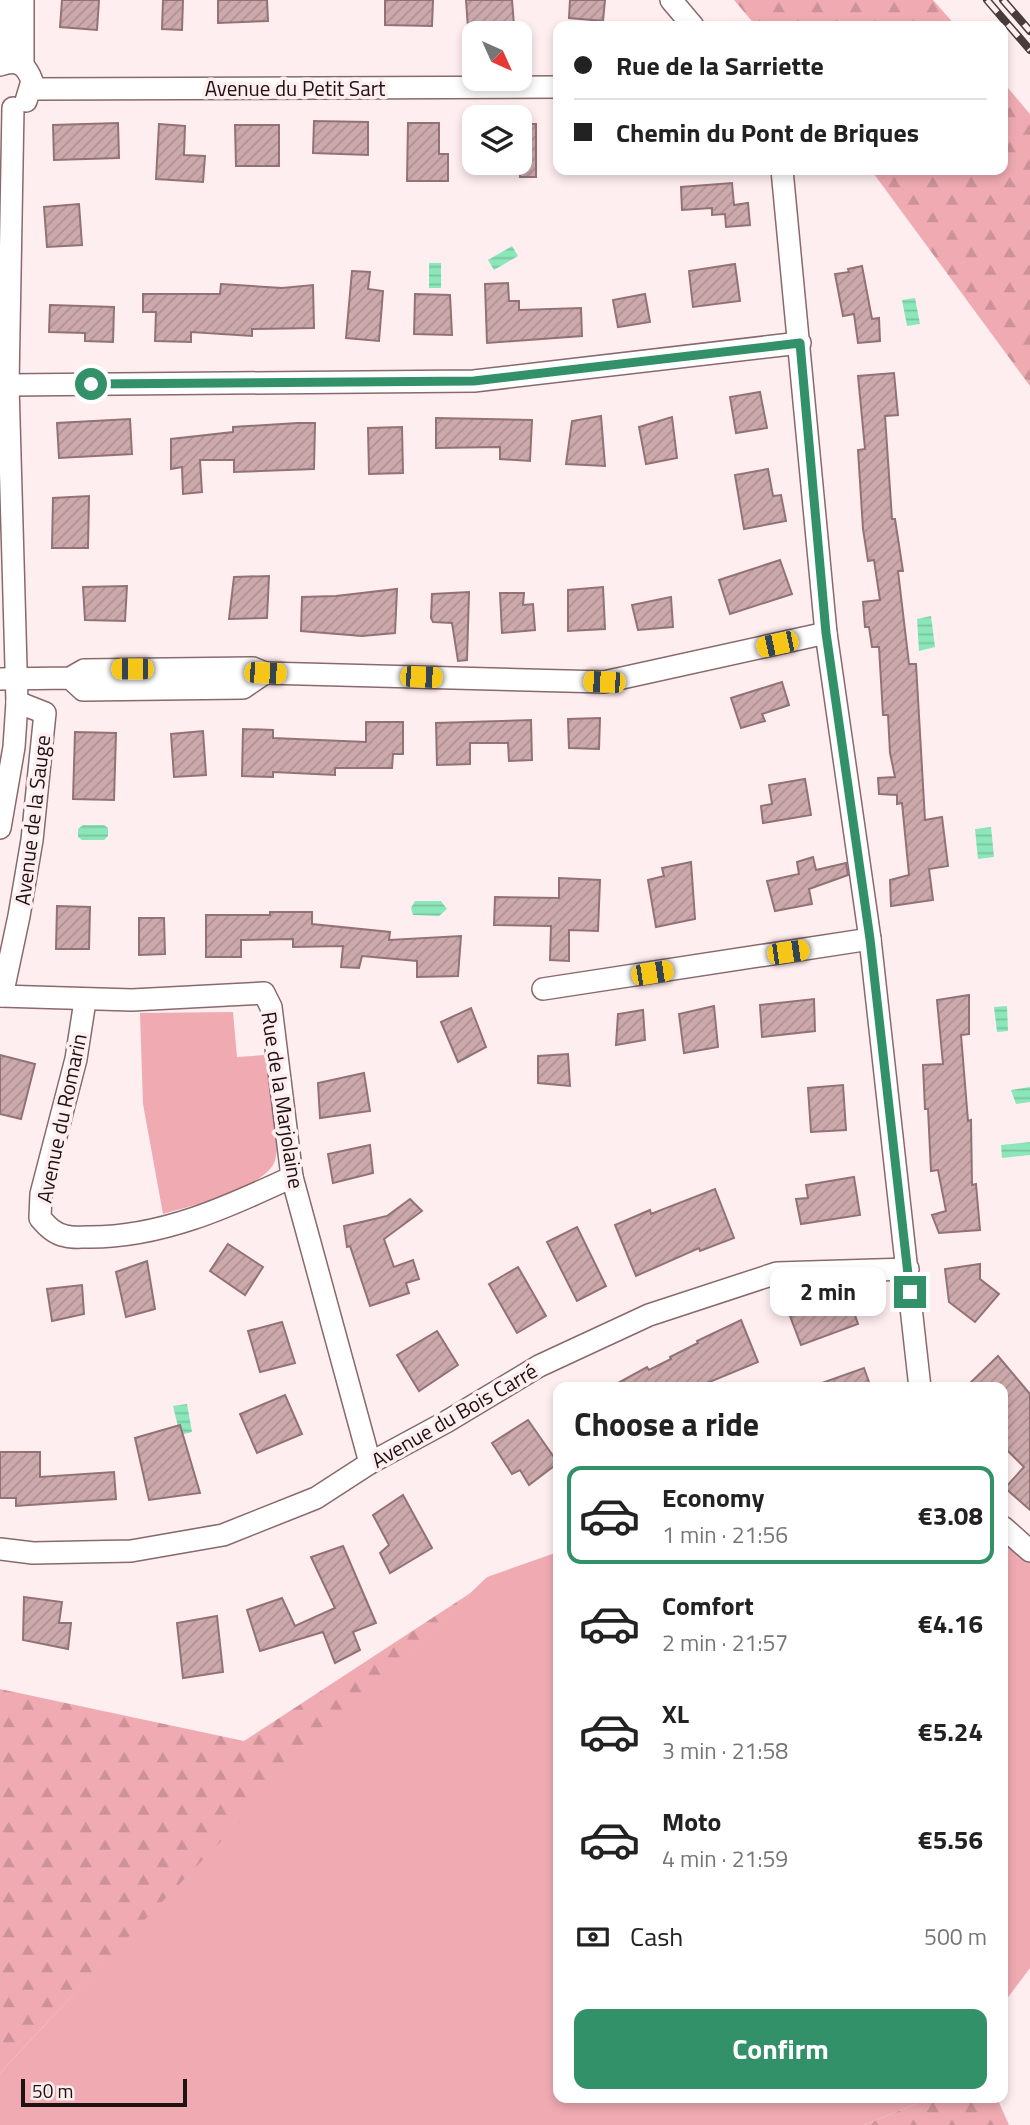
<!DOCTYPE html>
<html lang="en">
<head>
<meta charset="utf-8">
<style>
	body { margin:0; font-family:"Titillium Web",sans-serif; background:#f6f6f6; color:#222; height:100vh; display:flex; flex-direction:column; font-size:26px; white-space:nowrap }
	* { box-sizing:border-box; margin:0 }
	p { font-size:23px; color:#767676 }
	.icon { flex:none; width:38px; height:38px; fill:none; stroke:currentColor; stroke-width:2; stroke-linecap:round; stroke-linejoin:round }
	.map { position:relative; flex:1; overflow:hidden }
	.sheet { position:absolute; left:553px; top:1382px; width:455px; height:721px; display:flex; flex-direction:column; background:#fff; border-radius:14px; box-shadow:0 4px 10px #0003 }
	.sheet>* { flex:none }
	.hud { position:absolute; left:553px; top:21px; width:455px; height:154px; border-radius:14px; box-shadow:0 4px 10px #0003; display:grid; align-content:center; height:154px; padding:0 21px; background:#fff }
	.needle { width:46px; rotate:135deg }
	.controls { position:absolute; left:462px; top:21px; display:grid; gap:14px }
	.controls a { display:grid; place-items:center; width:70px; height:70px; border-radius:14px; background:#fff; box-shadow:0 4px 10px #0003; font-size:35px }
	.scale { position:absolute; left:21px; bottom:18px; width:166px; box-sizing:border-box; padding-left:7px; border:4px solid #1e1213; border-top:0; font-size:19px; line-height:24px; white-space:nowrap; color:#1e1213; -webkit-text-stroke:5px #feeeef; paint-order:stroke }
	.end { position:absolute; width:32px; height:32px; margin:-16px; border:9px solid #339169; background:#fff; box-shadow:0 0 0 4px #fff }
	.from { border-radius:50% }
	.bubble { position:absolute; height:49px; border-radius:14px; background:#fff; box-shadow:0 4px 10px #0003; font-size:23px; font-weight:700; line-height:49px; text-align:center }
	.car { position:absolute; width:21px; height:42px; margin:-21px -10px; border-radius:9px; box-shadow:0 0 5px 2px #0007; background:linear-gradient(#f5c518 24%,#345 0 40%,#f5c518 0 76%,#345 0 86%,#f5c518 0) }
	.hud b { display:flex; align-items:center; gap:24px; height:66px; font-size:26px }
	.hud b+b { border-top:2px solid #e0e0e0 }
	.hud i { width:18px; height:18px; background:#222 }
	ul { padding:0; list-style:none }
	li { display:flex; align-items:center; gap:21px; height:98px; margin:0 14px 10px; padding:0 7px; border:4px solid transparent; border-radius:14px }
	li div { flex:1 }
	li b { display:block; font-size:26px }
	li em { font-style:normal; font-weight:700 }
	li.active { border-color:#339169 }
	li>.icon { width:63px; height:63px; stroke-width:1.5 }
	h2 { padding:0 21px; font-size:32px; line-height:84px }
	.pay { display:flex; align-items:center; gap:18px; height:77px; padding:0 21px; font-size:26px }
	.pay p { margin-inline-start:auto }
	.primary-button { display:flex; gap:14px; margin-top:auto; padding:14px 21px }
	.primary-button a { flex:1; height:80px; border-radius:14px; background:#339169; color:#fff; font-size:28px; font-weight:700; line-height:80px; text-align:center }
	.map>svg:first-child { display:block }
</style>
</head>
<body>
<div class="map">
<svg width="1030" height="2125" viewBox="0 0 1030 2125">
	<defs>
		<pattern id="forest-firs" width="22" height="20" patternUnits="userSpaceOnUse" patternTransform="scale(1.75)"><rect width="22" height="20" fill="#f0abb2"/><path d="M5 1l3.5 6h-7zM16 11l3.5 6h-7z" fill="#cd9298"/></pattern>
		<pattern id="water-rules" width="6" height="5" patternUnits="userSpaceOnUse" patternTransform="scale(1.75)"><rect width="6" height="5" fill="#8be7ba"/><path d="M0 2.5h6" fill="none" stroke="#78c59f"/></pattern>
		<pattern id="building-hatch" width="6" height="6" patternUnits="userSpaceOnUse" patternTransform="scale(1.75)"><rect width="6" height="6" fill="#cca9ab"/><path d="M-1 1l2-2M0 6l6-6M5 7l2-2" fill="none" stroke="#af9092"/></pattern>
	</defs>
	<rect width="100%" height="100%" fill="#feeeef"/>
	<g fill="#f0abb2">
		<path d="M233,1012l4,45 28,-2 12,93c-1,8 -1,15 -7,21 -23,25 -76,36 -107,45l-20,-110 -3,-91z"/>
		<path d="M1003,1529l27,24v415l-27,36z"/>
		<path d="M558,1552v546h372l-66,27h-864v-52l235,-252 252,-244z"/>
	</g>
	<g fill="url(#forest-firs)">
		<path d="M734,0h199l23,26h-200z"/>
		<path d="M1003,82l27,32v272l-159,-216h132z"/>
		<path d="M472,1592c-162,157 -319,316 -472,481v-384l244,52z"/>
		<path d="M930,2098h67l12,27h-145z"/>
	</g>
	<g fill="url(#water-rules)">
		<path d="M512,246l6,10 -24,14 -6,-10z"/>
		<rect x="429" y="263" width="12" height="25"/>
		<path d="M915,298l5,26 -13,2 -5,-26z"/>
		<path d="M931,616l4,31 -16,4 -2,-32z"/>
		<path d="M83,825h21l4,3v8l-4,4h-22l-4,-3v-8z"/>
		<path d="M991,827l3,30 -16,2 -3,-30z"/>
		<path d="M415,901h26l6,8 -8,7 -26,-1 -2,-7z"/>
		<path d="M1007,1006l1,25 -11,1 -3,-25z"/>
		<path d="M1030,1087v15l-14,2 -5,-14z"/>
		<path d="M1030,1142v13l-28,3 -1,-13z"/>
		<path d="M187,1404l5,28 -12,3 -7,-29z"/>
	</g>
	<g fill="url(#building-hatch)" stroke="#937275" stroke-width="2">
		<path d="M62,0h37l-2,30 -37,-3z"/>
		<path d="M163,0h20l-1,30 -20,-1z"/>
		<path d="M218,0h49l1,21 -50,2z"/>
		<path d="M385,0h48l-1,26 -47,-1z"/>
		<path d="M466,0h46l2,25 -46,3z"/>
		<path d="M570,0h35l-2,21 -34,-3z"/>
		<path d="M314,121l54,1v33l-55,-2z"/>
		<path d="M118,123l1,35 -65,2 -1,-35z"/>
		<path d="M408,123h31v31h9v27h-41z"/>
		<path d="M159,124l26,2 -1,29 21,1 -2,26 -47,-3z"/>
		<rect x="520" y="124" width="16" height="53"/>
		<path d="M235,125h44v41h-43z"/>
		<path d="M732,183l2,22 14,-2 2,22 -24,2 -1,-13 -13,1v-7l-30,2 -1,-23z"/>
		<path d="M79,204l3,41 -35,2 -3,-40z"/>
		<path d="M735,264l5,37 -47,6 -4,-36z"/>
		<path d="M862,266l10,53 7,-1 1,23 -22,2 -4,-29 -11,2 -8,-42 14,-2 -1,-3z"/>
		<path d="M352,271l18,1 -2,17 15,2 -4,50 -33,-3z"/>
		<path d="M508,283l1,18h10v9l62,-2 1,28 -95,7 -2,-59z"/>
		<path d="M221,284l61,4 31,-3 1,43 -62,1v7l-61,-4v10l-36,-1 1,-29h-13v-18h77z"/>
		<path d="M415,294l35,1 2,40 -38,-1z"/>
		<path d="M645,294l5,28 -32,5 -5,-27z"/>
		<path d="M50,305l64,2 -1,35 -28,-1v-8l-36,-1z"/>
		<path d="M894,373l4,42 -13,1 7,103h3l8,52h-5l11,93h7l9,156 17,-3 6,49 -19,3 4,31 -42,6 -1,-26 19,-5 -7,-72 -5,1v-9l-18,-1 -1,-16 17,-1 -5,-24 -2,-38h-5l-4,-68h-7l-3,-20h-4l-2,-25 17,-2 -6,-40 -6,1 -5,-32 -5,-79 7,-1 -7,-73z"/>
		<path d="M760,392l7,36 -31,5 -6,-36z"/>
		<path d="M601,416l4,50 -39,-2 6,-43z"/>
		<path d="M672,417l5,41 -31,6 -7,-37z"/>
		<path d="M436,418l96,2 -2,41 -30,-2v-12l-64,1z"/>
		<path d="M130,419l2,35 -73,4 -2,-35z"/>
		<path d="M298,423h17l-1,46 -80,3v-12h-34l2,32 -19,2 -1,-27 -11,2v-30l62,-7v-5z"/>
		<path d="M402,427l1,46 -34,1 -1,-46z"/>
		<path d="M768,469l5,27 8,-1 5,26 -42,8 -9,-54z"/>
		<path d="M89,496l-1,52h-36l1,-50z"/>
		<path d="M780,560l12,34 -62,20 -11,-34z"/>
		<path d="M269,576l-2,42 -38,1 5,-42z"/>
		<path d="M127,586l-2,35 -40,-1 -2,-33z"/>
		<path d="M603,587l2,42 -37,2v-41z"/>
		<path d="M397,589l-2,44 -33,3 -61,-5 1,-34 34,-1z"/>
		<path d="M469,592l-2,68 -9,1 -6,-38 -19,-1 -2,-4 1,-24z"/>
		<path d="M500,593h24l-1,12 10,-1 2,26 -33,3z"/>
		<path d="M671,597l2,30 -35,3 -6,-25z"/>
		<path d="M782,682l7,23 -27,9 3,7 -24,7 -10,-30z"/>
		<path d="M600,718l-1,31 -30,-1 -1,-29z"/>
		<path d="M531,720l1,40 -23,1 -1,-18h-38v21l-33,1 -1,-42z"/>
		<path d="M366,722h37v32h-10l-1,14h-57v7l-62,-3v5l-31,-1 1,-47 30,1v8l93,4z"/>
		<path d="M203,731l3,44 -32,2 -3,-43z"/>
		<path d="M75,732l41,1 -2,67 -41,-1z"/>
		<path d="M805,779l6,36 -48,8 -2,-17 11,-2 -3,-19z"/>
		<path d="M813,857l3,13 30,-7 2,12 -39,14 3,15 -37,7 -8,-30 32,-7 -2,-12z"/>
		<path d="M691,862l4,57 -39,8 -8,-47 16,-4 -2,-8z"/>
		<path d="M559,878l41,2 -2,51 -29,-1v31l-19,-1 1,-34 -57,-1 1,-28 64,1z"/>
		<path d="M57,906l33,1 -1,42h-33z"/>
		<path d="M270,912h42v12l78,8 -1,8 72,-4 -3,40 -41,1v-16l-55,-5 -3,12 -18,-1 2,-21 -50,1v-8l-52,1v17h-35v-42h64z"/>
		<path d="M139,918h25l1,36 -26,1z"/>
		<path d="M969,995v39l-8,1 7,86 3,-1 1,65 4,-1 4,46 -41,3 -7,-18 14,-4 -8,-41 -7,1 -3,-62h-3l-2,-44 20,-1 -6,-64z"/>
		<path d="M814,999l1,32 -53,6 -2,-32z"/>
		<path d="M714,1006l4,41 -34,6 -5,-39z"/>
		<path d="M471,1008l15,39 -28,15 -17,-40z"/>
		<path d="M643,1010l2,30 -29,5 2,-31z"/>
		<path d="M568,1054l2,32 -32,-3v-27z"/>
		<path d="M0,1055l35,9 -14,55 -21,-5z"/>
		<path d="M364,1073l6,38 -50,7 -2,-35z"/>
		<path d="M843,1085l3,45 -35,2 -3,-44z"/>
		<path d="M370,1145l3,28 -40,10 -5,-29z"/>
		<path d="M854,1177l6,38 -59,9 -5,-25 12,-1 -2,-13z"/>
		<path d="M715,1189l19,49 -34,13 -1,-3 -63,28 -21,-51 35,-15 1,4z"/>
		<path d="M410,1199l12,12 -38,28 10,28 19,-7 6,19 -13,4 3,10 -39,13 -20,-60 -3,1 -3,-21 43,-10z"/>
		<path d="M577,1227l29,59 -29,15 -30,-59z"/>
		<path d="M228,1244l35,23 -18,28 -35,-24z"/>
		<path d="M147,1261l8,48 -29,8 -10,-45z"/>
		<path d="M980,1264v15l19,15 -24,28 -26,-20 -4,-33z"/>
		<path d="M518,1267l28,49 -29,17 -28,-49z"/>
		<path d="M82,1285l2,29 -32,7 -5,-32z"/>
		<path d="M848,1295l10,29 -57,21 -11,-29z"/>
		<path d="M741,1320l17,42 -63,26h-86l38,-21 2,3 22,-11 -1,-2 28,-14 -1,-2z"/>
		<path d="M282,1322l13,41 -35,9 -12,-41z"/>
		<path d="M437,1331l21,34 -39,26 -22,-36z"/>
		<path d="M998,1356l32,38v116l-25,-22 19,-21 -21,-21v-58h-38z"/>
		<path d="M864,1368l7,20h-54l-1,-3z"/>
		<path d="M285,1395l17,39 -45,19 -17,-39z"/>
		<path d="M528,1420l30,43 -29,22 -9,-15 -8,4 -20,-31z"/>
		<path d="M180,1425l20,68 -51,7 -14,-62z"/>
		<path d="M0,1452h40v25l74,-5 2,27 -100,7v-8h-16z"/>
		<path d="M403,1495l29,53 -42,25 -10,-20 9,-8 -16,-30z"/>
		<path d="M343,1546l33,77 -23,9 7,18 -25,13 -12,-31 -63,19 -13,-41 35,-12 13,28 40,-18 -24,-51z"/>
		<path d="M24,1597l38,5 -3,21h12l-3,26 -45,-9z"/>
		<path d="M217,1616l6,56 -40,6 -6,-55z"/>
	</g>
	<g fill="none" stroke-linecap="round" stroke-linejoin="round">
		<defs>
			<g id="street">
				<path d="M6,0l2,62"/>
				<path d="M671,0l22,26"/>
				<path d="M0,65c17,-6 26,-1 32,16l-6,20"/>
				<path d="M23,65v-65"/>
				<path d="M32,89l526,-2"/>
				<path d="M782,170l44,463 44,306 50,449"/>
				<path d="M8,385l466,-4 326,-38"/>
				<path d="M265,673l339,9 222,-49"/>
				<path d="M0,679l70,-1 14,-8 169,-2 12,5 -22,15 -160,2 -13,-12"/>
				<path d="M0,828l14,-81 3,-45 -9,-317 5,-277"/>
				<path d="M543,989l327,-50"/>
				<path d="M0,996l132,4 132,-7 7,14 21,170 78,286"/>
				<path d="M2,996l17,-80 13,-76 13,-127 -28,-11"/>
				<path d="M85,1001l-9,58 -35,135 -1,24c7,8 14,16 26,18 6,2 14,1 21,1 73,1 141,-30 205,-60"/>
				<path d="M1003,1527l27,24"/>
				<path d="M0,1549l33,4 98,-2 92,-16 93,-37 54,-35 76,-41 93,-56 110,-51 128,-42 131,-4"/>
			</g>
		</defs>
		<use href="#street" stroke="#89696b" stroke-width="24"/>
		<use href="#street" stroke="#fff" stroke-width="21"/>
		<defs>
			<g id="rail">
				<path d="M987,0l43,50"/>
				<path d="M1003,0l27,31"/>
			</g>
		</defs>
		<use href="#rail" stroke="#483b3c" stroke-width="8"/>
		<use href="#rail" stroke="#feeeef" stroke-width="5" stroke-dasharray="16" stroke-linecap="butt"/>
	</g>
	<g fill="none" stroke-linecap="round" stroke-linejoin="round">
		<path stroke="#339169" stroke-width="9" d="M91,384l383,-3 326,-38 26,290 44,306 40,353"/>
	</g>
	<g text-anchor="middle" dominant-baseline="central" stroke-width="7" stroke-linejoin="round" paint-order="stroke">
		<g font-size="21" fill="#1e1213" stroke="#feeeef">
			<text x="295" y="88">Avenue du Petit Sart</text>
			<text transform="translate(32 820) rotate(-83)">Avenue de la Sauge</text>
			<text transform="translate(283 1100) rotate(81)">Rue de la Marjolaine</text>
			<text transform="translate(61 1118) rotate(-78)">Avenue du Romarin</text>
			<text transform="translate(454 1415) rotate(-30)">Avenue du Bois Carré</text>
		</g>
	</g>
</svg>
<div class="controls">
<a><svg class="needle" viewBox="-14 -14 28 28"><path d="M0-13l5 13h-10z" fill="#e53935"/><path d="M0 13l5-13h-10z" fill="#767676"/></svg></a>
<a><svg class="icon" aria-label="layers" viewBox="0 0 24 24"><path d="M12 4l9 5-9 5-9-5zM3 14l9 5 9-5"/></svg></a>
</div>
<div class="scale">50 m</div>
<i class="end from" style="left:91px;top:384px"></i>
<i class="end" style="left:910px;top:1292px"></i>
<div class="bubble" style="left:770px;top:1267px;width:116px">2 min</div>
<i class="car" style="left:777px;top:644px;rotate:258deg"></i>
<i class="car" style="left:132px;top:669px;rotate:270deg"></i>
<i class="car" style="left:265px;top:673px;rotate:92deg"></i>
<i class="car" style="left:421px;top:677px;rotate:92deg"></i>
<i class="car" style="left:604px;top:682px;rotate:272deg"></i>
<i class="car" style="left:788px;top:952px;rotate:82deg"></i>
<i class="car" style="left:652px;top:973px;rotate:81deg"></i>
<div class="hud">
<b><i class="from"></i>Rue de la Sarriette</b>
<b><i></i>Chemin du Pont de Briques</b>
</div>
<section class="sheet">
<h2>Choose a ride</h2>
<ul>
<li class="active"><svg class="icon" aria-label="car" viewBox="0 0 24 24"><path d="M5 17H2v-5l4-1 3-4h7l3 4 3 1v5h-3M9 17h6M6 11h13"/><circle cx="7" cy="17" r="2"/><circle cx="17" cy="17" r="2"/></svg><div><b>Economy</b><p>1 min · 21:56</p></div><em>€3.08</em></li>
<li><svg class="icon" aria-label="car" viewBox="0 0 24 24"><path d="M5 17H2v-5l4-1 3-4h7l3 4 3 1v5h-3M9 17h6M6 11h13"/><circle cx="7" cy="17" r="2"/><circle cx="17" cy="17" r="2"/></svg><div><b>Comfort</b><p>2 min · 21:57</p></div><em>€4.16</em></li>
<li><svg class="icon" aria-label="car" viewBox="0 0 24 24"><path d="M5 17H2v-5l4-1 3-4h7l3 4 3 1v5h-3M9 17h6M6 11h13"/><circle cx="7" cy="17" r="2"/><circle cx="17" cy="17" r="2"/></svg><div><b>XL</b><p>3 min · 21:58</p></div><em>€5.24</em></li>
<li><svg class="icon" aria-label="car" viewBox="0 0 24 24"><path d="M5 17H2v-5l4-1 3-4h7l3 4 3 1v5h-3M9 17h6M6 11h13"/><circle cx="7" cy="17" r="2"/><circle cx="17" cy="17" r="2"/></svg><div><b>Moto</b><p>4 min · 21:59</p></div><em>€5.56</em></li>
</ul>
<div class="pay"><svg class="icon" aria-label="cash" viewBox="0 0 24 24"><path d="M3 7h18v10H3z"/><circle cx="12" cy="12" r="2"/></svg>Cash<p>500 m</p></div>
<div class="primary-button"><a>Confirm</a></div>
</section>
</div>
</body>
</html>
